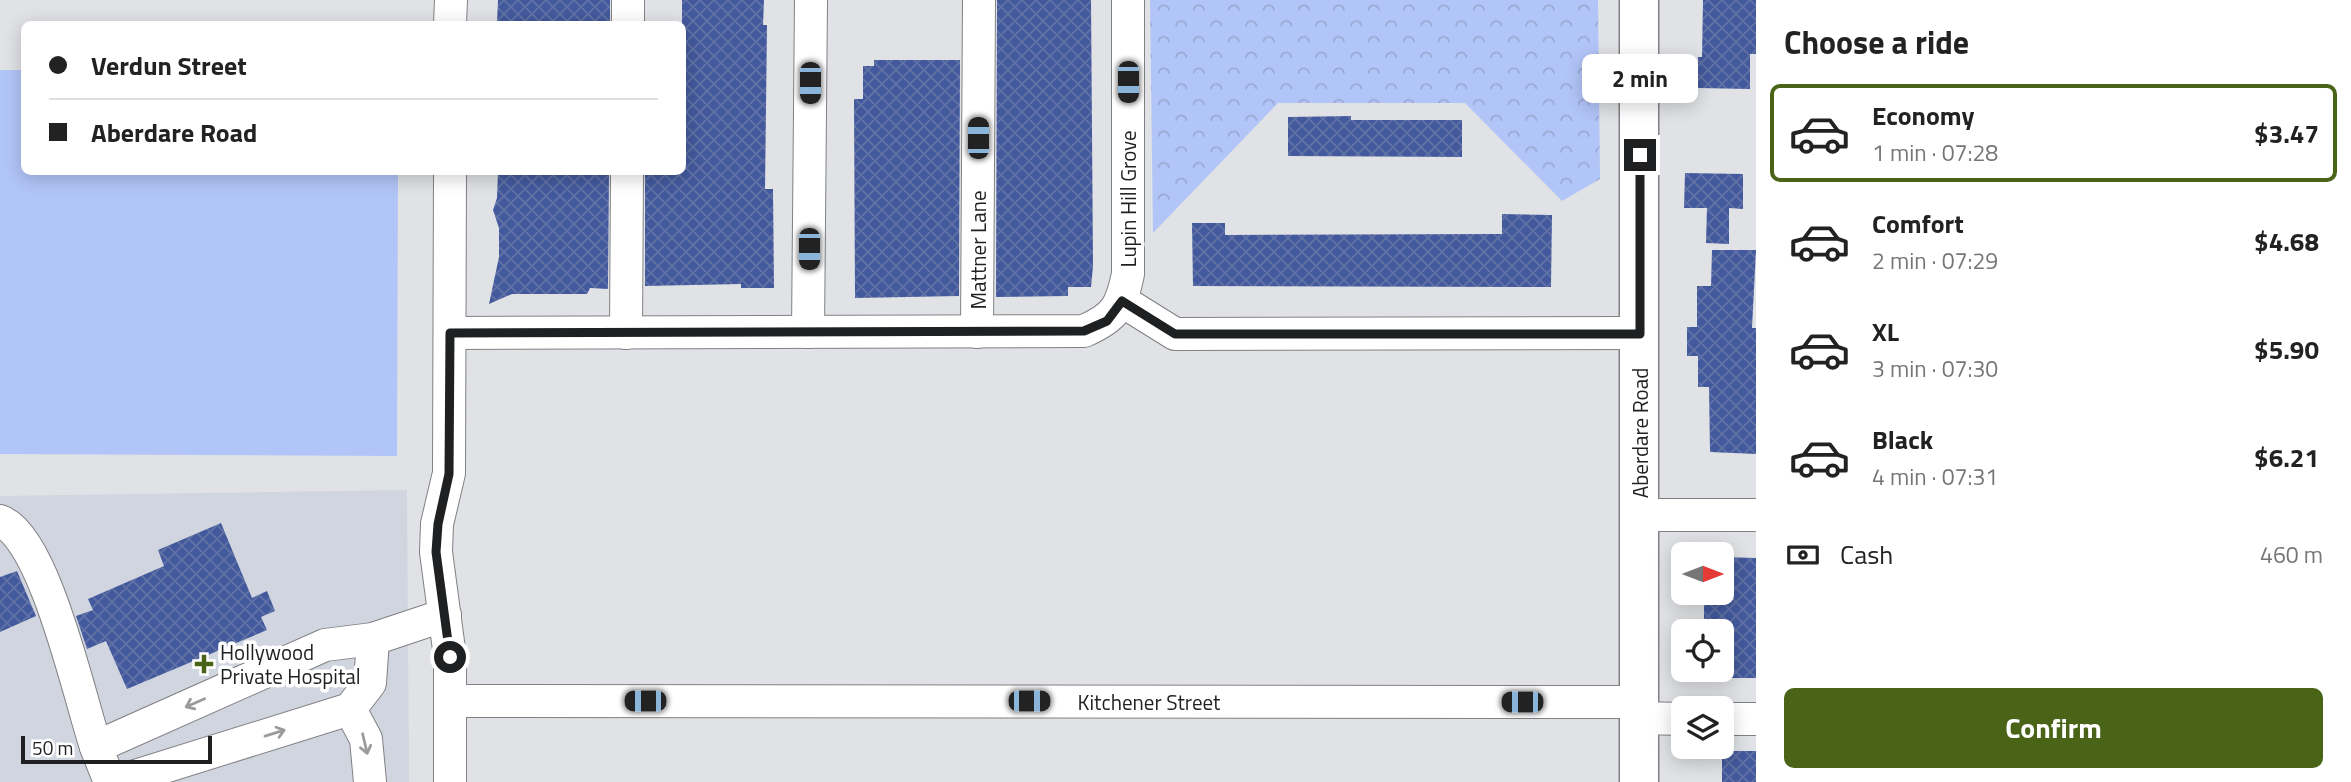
<!DOCTYPE html>
<html lang="en">
<head>
<meta charset="utf-8">
<style>
	body { margin:0; font-family:"Titillium Web",sans-serif; background:#f2f2f2; color:#222; height:100vh; display:flex; flex-direction:column; font-size:26px; white-space:nowrap }
	* { box-sizing:border-box; margin:0 }
	p { font-size:23px; color:#767676 }
	.icon { flex:none; width:38px; height:38px; fill:none; stroke:currentColor; stroke-width:2; stroke-linecap:round; stroke-linejoin:round }
	.map { position:relative; flex:1; overflow:hidden }
	.side { display:flex; flex-direction:column; background:#fff; width:595px }
	.side>* { flex:none }
	.hud { position:absolute; left:21px; top:21px; width:665px; height:154px; border-radius:10px; box-shadow:0 4px 18px #0003; display:grid; align-content:center; height:154px; padding:0 28px; background:#fff }
	.needle { width:46px; rotate:90deg }
	.tools { position:absolute; left:1671px; top:542px; display:grid; gap:14px }
	.tools a { display:grid; place-items:center; width:63px; height:63px; border-radius:10px; background:#fff; box-shadow:0 4px 18px #0003; font-size:35px }
	.scale { position:absolute; left:21px; bottom:18px; width:191px; box-sizing:border-box; padding-left:7px; border:4px solid #1f2021; border-top:0; font-size:19px; line-height:24px; white-space:nowrap; color:#1f2021; -webkit-text-stroke:5px #fff; paint-order:stroke }
	.end { position:absolute; width:32px; height:32px; margin:-16px; border:9px solid #1f2021; background:#fff; box-shadow:0 0 0 4px #fff }
	.from { border-radius:50% }
	.bubble { position:absolute; height:49px; border-radius:10px; background:#fff; box-shadow:0 4px 18px #0003; font-size:23px; font-weight:700; line-height:49px; text-align:center }
	.car { position:absolute; width:21px; height:42px; margin:-21px -10px; border-radius:9px; box-shadow:0 0 5px 2px #0007; background:linear-gradient(#222 24%,#8ab4d8 0 40%,#222 0 76%,#8ab4d8 0 86%,#222 0) }
	.hud b { display:flex; align-items:center; gap:24px; height:66px; font-size:26px }
	.hud b+b { border-top:2px solid #e0e0e0 }
	.hud i { width:18px; height:18px; background:#222 }
	ul { padding:0; list-style:none }
	li { display:flex; align-items:center; gap:21px; height:98px; margin:0 14px 10px; padding:0 14px; border:4px solid transparent; border-radius:10px }
	li div { flex:1 }
	li b { display:block; font-size:26px }
	li em { font-style:normal; font-weight:700 }
	li.on { border-color:#496417 }
	li>.icon { width:63px; height:63px; stroke-width:1.5 }
	h2 { padding:0 28px; font-size:32px; line-height:84px }
	.pay { display:flex; align-items:center; gap:18px; height:77px; padding:0 28px; font-size:26px }
	.pay p { margin-inline-start:auto }
	.button { display:flex; gap:14px; margin-top:auto; padding:14px 28px }
	.button a { flex:1; height:80px; border-radius:10px; background:#496417; color:#fff; font-size:28px; font-weight:700; line-height:80px; text-align:center }
	main { display:flex; flex:1; min-height:0 }
	.map>svg:first-child { display:block }
</style>
</head>
<body>
<main>
<div class="map">
<svg width="1756" height="782" viewBox="0 0 1756 782">
	<defs>
		<pattern id="park-crowns" width="20" height="18" patternUnits="userSpaceOnUse" patternTransform="scale(1.75)"><rect width="20" height="18" fill="#b2c5f8"/><path d="M2 6a3 3 0 1 1 6 0M12 15a3 3 0 1 1 6 0" fill="none" stroke="#99a9d4"/></pattern>
		<pattern id="building-cross-hatch" width="8" height="8" patternUnits="userSpaceOnUse" patternTransform="scale(1.75)"><rect width="8" height="8" fill="#43599d"/><path d="M0 0l8 8M0 8l8-8" fill="none" stroke="#6172a5"/></pattern>
	</defs>
	<rect width="100%" height="100%" fill="#e0e2e5"/>
	<path fill="#d1d5df" d="M407,490l2,292h-409v-286z"/>
	<path fill="#b2c5f8" d="M0,70h24v102h374l-1,284 -397,-2z"/>
	<path fill="url(#park-crowns)" d="M1150,0h448l2,179 -38,22 -97,-98h-187l-125,130z"/>
	<g fill="url(#building-cross-hatch)">
		<path d="M498,0h112v24h-113z"/>
		<path d="M682,0h82l-1,25h4l-2,164h8l1,99h-33v-4l-96,2v-114h37z"/>
		<path d="M997,0h94l2,266 -2,21h-23v9l-72,1z"/>
		<path d="M1703,0h53v54h-6v35l-52,-1v-31h4z"/>
		<path d="M874,60h86l-1,236 -104,2 -1,-199h9v-33h11z"/>
		<path d="M1351,116v4h111v37l-174,-1v-39z"/>
		<path d="M498,172h111l-1,117 -18,-1 -3,6h-75l-23,10 10,-47v-29l-6,-18 4,-12z"/>
		<path d="M1685,173l58,1v35l-14,-1v36l-23,-1 1,-35h-23z"/>
		<path d="M1502,214l50,1 -1,72 -358,-1 -1,-63h33v12l277,-1z"/>
		<path d="M1712,250h44l-4,78h4v126l-46,-2 -1,-65h-11v-31h-11v-29h10v-41h14z"/>
		<path d="M221,523l31,75 15,-7 8,20 -14,6 6,13 -140,59 -21,-48 -19,8 -11,-33 17,-6 -5,-11 76,-33 -6,-16z"/>
		<path d="M1722,557l34,1v120h-34v-49h-18v-33h18z"/>
		<path d="M17,571l19,45 -36,16v-55z"/>
		<rect x="1722" y="751" width="34" height="31"/>
	</g>
	<g fill="none" stroke-linecap="round" stroke-linejoin="round">
		<defs>
			<g id="minor">
				<path d="M450,24l1,-24"/>
				<path d="M628,24v-24"/>
				<path d="M1122,301l53,33 465,-1"/>
				<path d="M808,332l3,-332"/>
				<path d="M977,332l2,-332"/>
				<path d="M450,333l634,-2c32,-14 37,-24 44,-57v-274"/>
				<path d="M626,333l1,-161"/>
				<path d="M1640,515h116"/>
				<path d="M0,521c45,16 80,179 96,226"/>
				<path d="M450,701l1189,1"/>
				<path d="M350,709l16,30 4,43"/>
				<path d="M1639,718l45,1"/>
				<path d="M1722,719h34"/>
				<path d="M110,782l-14,-35 229,-102 48,-6 72,-24"/>
				<path d="M116,782l234,-73 20,-26 3,-44"/>
				<path d="M450,782v-125l-14,-105 1,-28 12,-51 1,-301"/>
			</g>
			<path id="major" d="M1639,782v-782"/>
		</defs>
		<use href="#minor" stroke="#808184" stroke-width="34"/>
		<use href="#major" stroke="#808184" stroke-width="41"/>
		<use href="#minor" stroke="#fff" stroke-width="32"/>
		<use href="#major" stroke="#fff" stroke-width="38"/>
	</g>
	<defs><path id="oneway-shaft" d="M-6 0H5M1.5-3L5.5 0L1.5 3" fill="none" stroke-width="1.6" stroke-linecap="round" stroke-linejoin="round" transform="scale(1.75)"/></defs>
	<g stroke="#9a9b9b">
		<use href="#oneway-shaft" transform="translate(195 703) rotate(156)"/>
		<use href="#oneway-shaft" transform="translate(275 733) rotate(-17)"/>
		<use href="#oneway-shaft" transform="translate(365 744) rotate(77)"/>
	</g>
	<g fill="none" stroke-linecap="round" stroke-linejoin="round">
		<path stroke="#1f2021" stroke-width="9" d="M450,657l-14,-105 2,-28 11,-50 1,-141 634,-2 23,-10 15,-20 53,33h465v-179"/>
	</g>
	<path fill="#496417" stroke="#fff" stroke-width="2.5" d="M200.5 653.5h7v7h7v7h-7v7h-7v-7h-7v-7h7z"/>
	<g text-anchor="middle" dominant-baseline="central" stroke-width="7" stroke-linejoin="round" paint-order="stroke">
		<g font-size="21" fill="#1f2021" stroke="#fff">
			<text transform="translate(1128 199) rotate(-90)">Lupin Hill Grove</text>
			<text transform="translate(978 250) rotate(-90)">Mattner Lane</text>
			<text transform="translate(1640 433) rotate(-90)">Aberdare Road</text>
			<text x="1149" y="702">Kitchener Street</text>
		</g>
		<g font-size="21" fill="#1f2021" stroke="#fff" text-anchor="start">
			<text x="220" y="652">Hollywood<tspan x="220" dy="24">Private Hospital</tspan></text>
		</g>
	</g>
</svg>
<div class="tools">
<a><svg class="needle" viewBox="-14 -14 28 28"><path d="M0-13l5 13h-10z" fill="#e53935"/><path d="M0 13l5-13h-10z" fill="#767676"/></svg></a>
<a><svg class="icon" aria-label="locate" viewBox="0 0 24 24"><circle cx="12" cy="12" r="6"/><path d="M12 2v4M12 18v4M2 12h4M18 12h4"/></svg></a>
<a><svg class="icon" aria-label="layers" viewBox="0 0 24 24"><path d="M12 4l9 5-9 5-9-5zM3 14l9 5 9-5"/></svg></a>
</div>
<div class="scale">50 m</div>
<i class="end from" style="left:450px;top:657px"></i>
<i class="end" style="left:1640px;top:155px"></i>
<div class="bubble" style="left:1582px;top:54px;width:116px">2 min</div>
<i class="car" style="left:1128px;top:82px;rotate:180deg"></i>
<i class="car" style="left:810px;top:83px;rotate:180deg"></i>
<i class="car" style="left:978px;top:138px;rotate:0deg"></i>
<i class="car" style="left:809px;top:249px;rotate:180deg"></i>
<i class="car" style="left:645px;top:701px;rotate:270deg"></i>
<i class="car" style="left:1029px;top:701px;rotate:90deg"></i>
<i class="car" style="left:1522px;top:702px;rotate:270deg"></i>
<div class="hud">
<b><i class="from"></i>Verdun Street</b>
<b><i></i>Aberdare Road</b>
</div>
</div>
<section class="side">
<h2>Choose a ride</h2>
<ul>
<li class="on"><svg class="icon" aria-label="car" viewBox="0 0 24 24"><path d="M5 17H2v-5l4-1 3-4h7l3 4 3 1v5h-3M9 17h6M6 11h13"/><circle cx="7" cy="17" r="2"/><circle cx="17" cy="17" r="2"/></svg><div><b>Economy</b><p>1 min · 07:28</p></div><em>$3.47</em></li>
<li><svg class="icon" aria-label="car" viewBox="0 0 24 24"><path d="M5 17H2v-5l4-1 3-4h7l3 4 3 1v5h-3M9 17h6M6 11h13"/><circle cx="7" cy="17" r="2"/><circle cx="17" cy="17" r="2"/></svg><div><b>Comfort</b><p>2 min · 07:29</p></div><em>$4.68</em></li>
<li><svg class="icon" aria-label="car" viewBox="0 0 24 24"><path d="M5 17H2v-5l4-1 3-4h7l3 4 3 1v5h-3M9 17h6M6 11h13"/><circle cx="7" cy="17" r="2"/><circle cx="17" cy="17" r="2"/></svg><div><b>XL</b><p>3 min · 07:30</p></div><em>$5.90</em></li>
<li><svg class="icon" aria-label="car" viewBox="0 0 24 24"><path d="M5 17H2v-5l4-1 3-4h7l3 4 3 1v5h-3M9 17h6M6 11h13"/><circle cx="7" cy="17" r="2"/><circle cx="17" cy="17" r="2"/></svg><div><b>Black</b><p>4 min · 07:31</p></div><em>$6.21</em></li>
</ul>
<div class="pay"><svg class="icon" aria-label="cash" viewBox="0 0 24 24"><path d="M3 7h18v10H3z"/><circle cx="12" cy="12" r="2"/></svg>Cash<p>460 m</p></div>
<div class="button"><a>Confirm</a></div>
</section>
</main>
</body>
</html>
